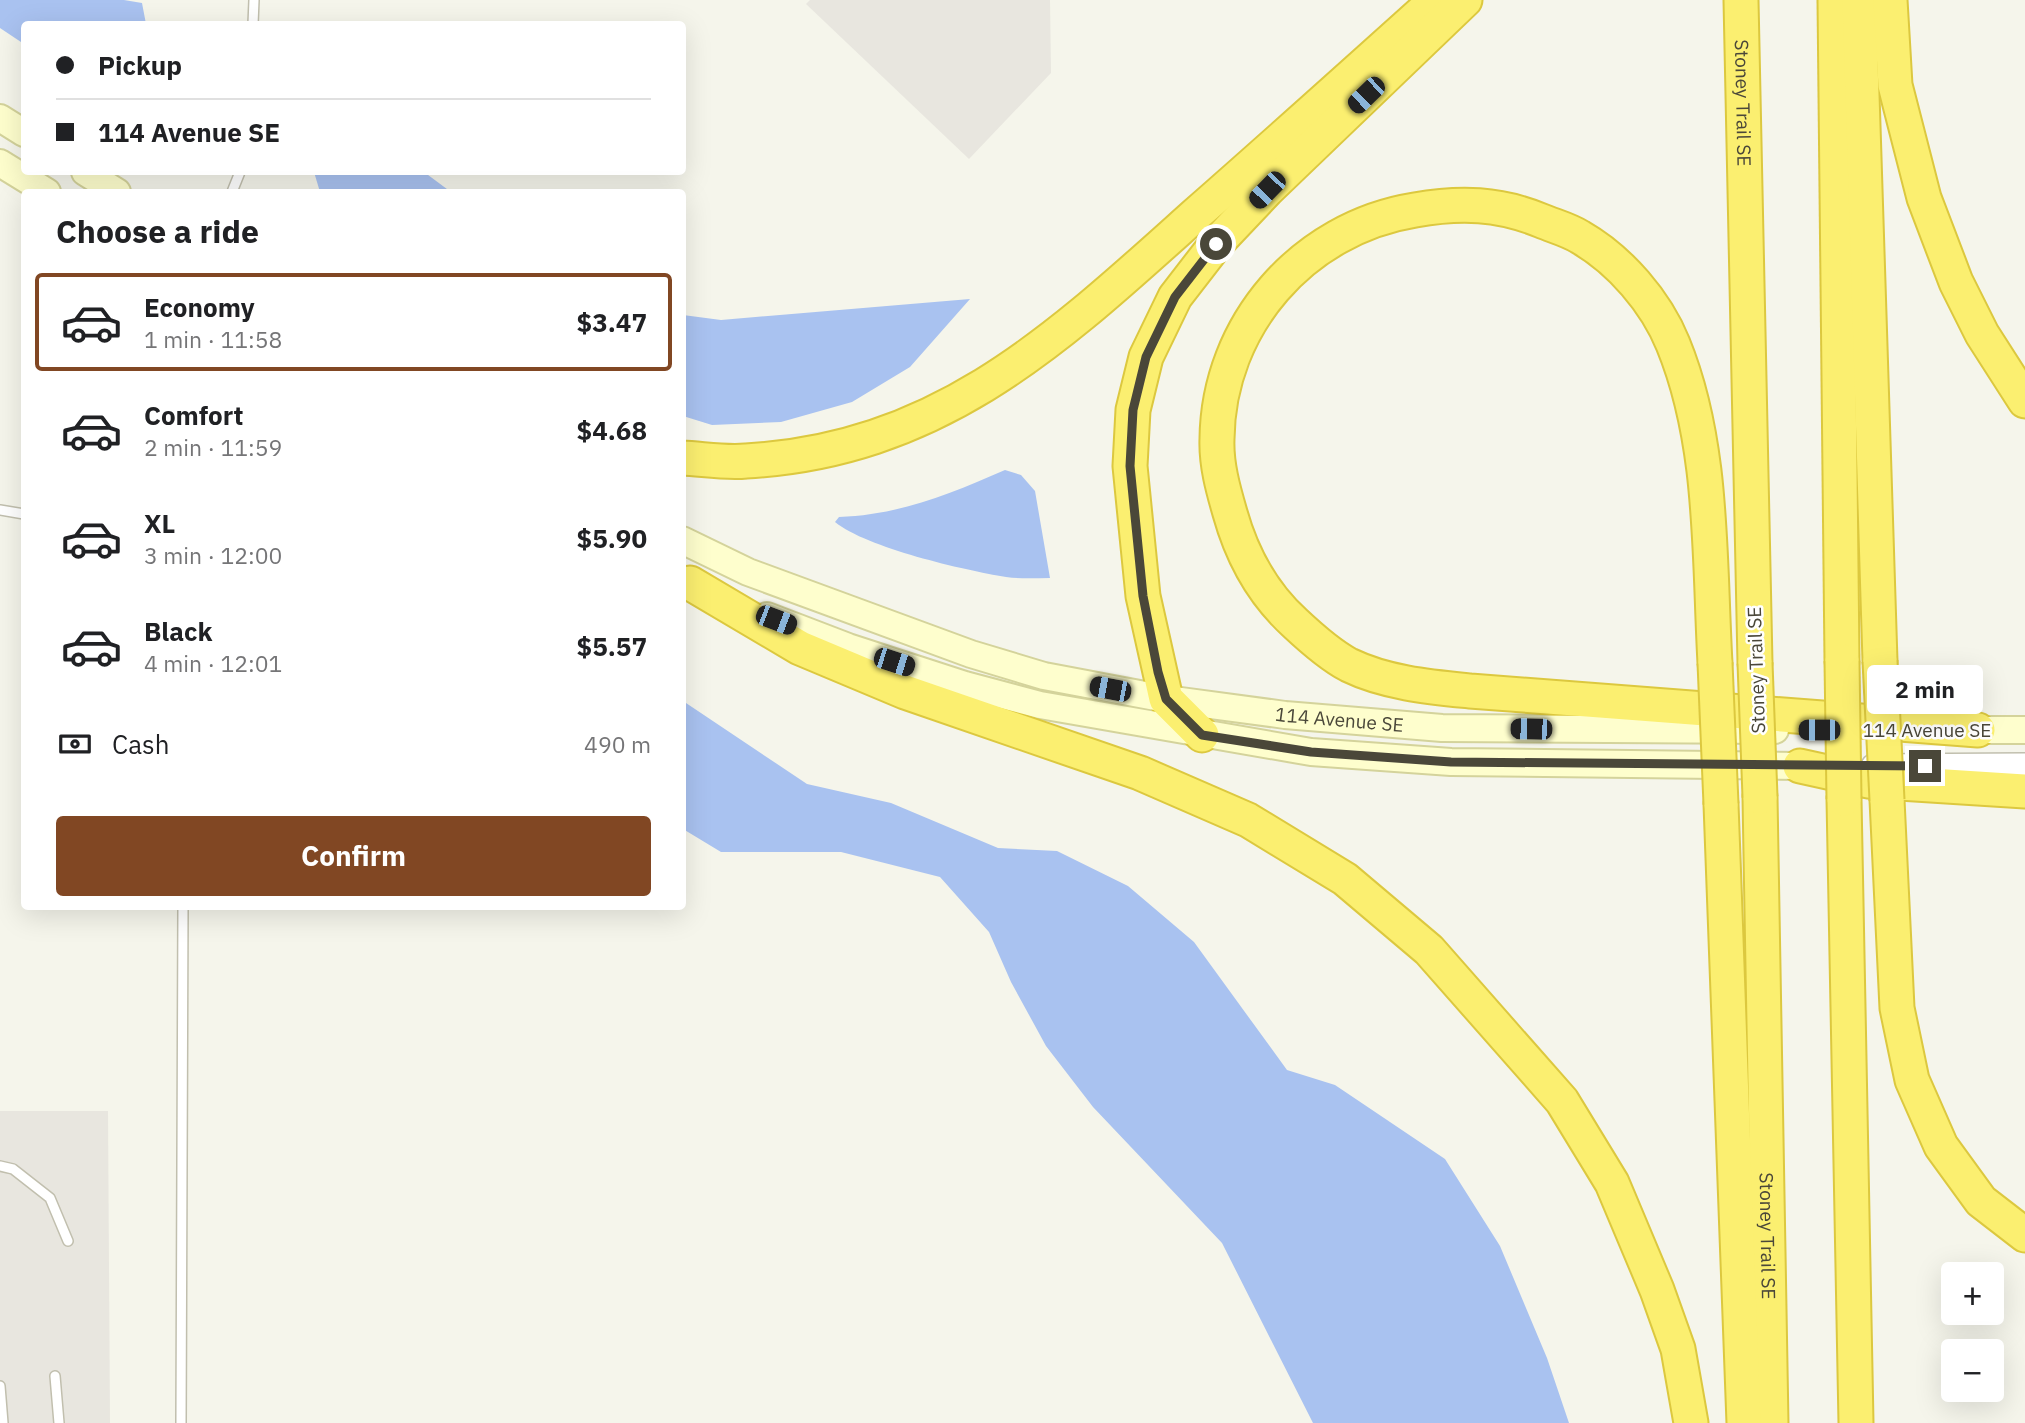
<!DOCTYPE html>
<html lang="en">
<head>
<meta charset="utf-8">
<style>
	body { margin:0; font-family:"IBM Plex Sans",sans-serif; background:#f2f2f2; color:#202124; height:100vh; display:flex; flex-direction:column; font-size:26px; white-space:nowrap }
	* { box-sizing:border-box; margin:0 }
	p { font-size:23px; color:#757577 }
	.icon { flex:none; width:38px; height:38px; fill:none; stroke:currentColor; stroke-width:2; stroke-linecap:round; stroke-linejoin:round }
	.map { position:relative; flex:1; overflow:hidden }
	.drawer { position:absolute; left:21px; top:189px; width:665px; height:721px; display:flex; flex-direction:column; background:#fff; border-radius:7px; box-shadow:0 7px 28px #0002 }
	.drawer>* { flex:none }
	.guide { position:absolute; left:21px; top:21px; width:665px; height:154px; border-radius:7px; box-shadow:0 7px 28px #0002; display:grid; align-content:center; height:154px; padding:0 35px; background:#fff }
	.fabs { position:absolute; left:1941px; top:1262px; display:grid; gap:14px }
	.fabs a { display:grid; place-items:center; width:63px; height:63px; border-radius:7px; background:#fff; box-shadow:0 7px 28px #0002; font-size:35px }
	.end { position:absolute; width:32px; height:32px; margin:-16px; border:9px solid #4a4739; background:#fff; box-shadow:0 0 0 4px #fff }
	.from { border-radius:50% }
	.bubble { position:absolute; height:49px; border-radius:7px; background:#fff; box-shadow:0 7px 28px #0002; font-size:23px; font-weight:800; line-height:49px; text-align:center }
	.car { position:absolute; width:21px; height:42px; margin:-21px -10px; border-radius:9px; box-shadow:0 0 5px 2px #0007; background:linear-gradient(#222 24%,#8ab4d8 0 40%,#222 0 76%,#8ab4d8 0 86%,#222 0) }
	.guide b { display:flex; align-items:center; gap:24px; height:66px; font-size:26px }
	.guide b+b { border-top:2px solid #e0e0e0 }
	.guide i { width:18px; height:18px; background:#202124 }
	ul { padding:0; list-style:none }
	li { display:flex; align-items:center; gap:21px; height:98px; margin:0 14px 10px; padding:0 21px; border:4px solid transparent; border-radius:7px }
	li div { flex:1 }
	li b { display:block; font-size:26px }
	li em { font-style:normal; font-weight:800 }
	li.selected { border-color:#814723 }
	li>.icon { width:63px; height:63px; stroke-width:1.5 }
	h2 { padding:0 35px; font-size:32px; line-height:84px }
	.pay { display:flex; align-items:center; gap:18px; height:77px; padding:0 35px; font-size:26px }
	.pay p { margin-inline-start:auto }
	.cta { display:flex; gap:14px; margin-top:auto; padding:14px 35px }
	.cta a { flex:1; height:80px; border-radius:7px; background:#814723; color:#fff; font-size:28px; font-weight:800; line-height:80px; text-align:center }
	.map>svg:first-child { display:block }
</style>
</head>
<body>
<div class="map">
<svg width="2025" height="1423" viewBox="0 0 2025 1423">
	<rect width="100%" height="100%" fill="#f5f5eb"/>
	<g fill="#e8e6df">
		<path d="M810,0h240l1,73 -82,86 -163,-155z"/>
		<path d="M0,1111h108l2,312h-110z"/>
	</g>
	<g fill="#a9c2f0">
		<path d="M0,0h124l18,3 4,21h-122v20l-24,-16z"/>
		<path d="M314,172h110l27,20h-131z"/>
		<path d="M970,299l-60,68 -58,35 -71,20 -69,3 -29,-9v-101l38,5z"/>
		<path d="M1005,470l16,5 14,16 15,87c-14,0 -29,1 -44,-1 -42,-7 -139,-29 -171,-55l4,-5c60,-2 111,-23 166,-47z"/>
		<path d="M683,701l124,83 84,19 107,45 59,3 71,35 66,56 93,128 48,15 110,74 55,87 47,112 22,65h-256l-91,-180 -129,-136 -47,-61 -35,-64 -22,-50 -49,-55 -99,-25h-120l-38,-23z"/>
	</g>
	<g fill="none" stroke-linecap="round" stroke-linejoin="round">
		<defs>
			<g id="service">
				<path d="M253,24l1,-24"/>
				<path d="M232,192l8,-20"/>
				<path d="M0,510l24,4"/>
				<path d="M0,1166l13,3 37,29 18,43"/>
				<path d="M55,1376l4,47"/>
				<path d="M0,1386l3,37"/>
				<path d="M181,1423l2,-517"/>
			</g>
			<path id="tertiary" d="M1873,766l152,-1"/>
			<g id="secondary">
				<path d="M0,118l24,15"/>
				<path d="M0,163l47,29"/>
				<path d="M85,172l32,20"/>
				<path id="s1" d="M682,540l66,32 223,82 73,22 122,23 119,16 157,13 333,2"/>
				<path d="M767,616l81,31 117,38 75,20 271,47 140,10 349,4"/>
				<path d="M1961,730h64"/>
			</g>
			<g id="motorway">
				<path id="s2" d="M1741,0l14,663"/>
				<path d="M1835,0l7,661"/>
				<path d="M1859,0l21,661"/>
				<path d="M1890,0l5,85 29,113 32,84 26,52 43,67"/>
				<path d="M682,458c21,1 43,5 64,3 195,-11 312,-123 449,-246 81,-71 161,-143 241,-215"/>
				<path d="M690,583l110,65 105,44 235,81 108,47 97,59 84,71 133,151 50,82 45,107 21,59 13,74"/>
				<path d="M1715,663c-6,-106 -1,-219 -42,-319 -17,-42 -53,-84 -93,-107 -11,-7 -26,-11 -38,-16 -43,-18 -82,-19 -127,-11 -112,18 -197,115 -198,229 -1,25 6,50 13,74 12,43 32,80 65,110 16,15 35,32 54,42 37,18 81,22 121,26l508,39"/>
				<path d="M1202,735l-36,-36 -23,-103 -13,-130 3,-56 13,-53 29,-60 41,-53 51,-54 198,-190"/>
				<path d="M1800,766l68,15 157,10"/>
				<path id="s3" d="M1760,797l11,626"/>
				<path d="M1844,799l12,624"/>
				<path d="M1887,800l10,208 15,72 29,66 40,55 44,34"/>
				<path d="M1721,804l23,619"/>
			</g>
		</defs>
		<use href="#service" stroke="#c1bfae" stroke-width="12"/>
		<use href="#tertiary" stroke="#c1bfae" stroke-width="26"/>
		<use href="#secondary" stroke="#d4d39b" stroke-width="30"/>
		<use href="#motorway" stroke="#dcc83f" stroke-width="37"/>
		<use href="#service" stroke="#fff" stroke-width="9"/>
		<use href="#tertiary" stroke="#fff" stroke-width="23"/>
		<use href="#secondary" stroke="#fefecd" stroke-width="26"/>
		<use href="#motorway" stroke="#fbef70" stroke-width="33"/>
		<defs>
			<g id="motorway-bridge">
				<path d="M1842,661l2,138"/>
				<path d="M1880,661l7,139"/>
				<path d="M1715,663l6,141"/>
				<path d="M1755,663l5,134"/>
			</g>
		</defs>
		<use href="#motorway-bridge" stroke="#dcc83f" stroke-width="37" stroke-linecap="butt"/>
		<use href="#motorway-bridge" stroke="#fbef70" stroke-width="33"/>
	</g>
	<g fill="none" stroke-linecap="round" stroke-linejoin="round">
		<path stroke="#4a4739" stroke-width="9" d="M1216,244l-41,53 -29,60 -13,53 -3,56 13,130 15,76 8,27 36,36 109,17 140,10 474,4"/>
	</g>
	<g text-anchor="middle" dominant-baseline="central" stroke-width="5" stroke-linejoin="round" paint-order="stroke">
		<g font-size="19" fill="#4a4739" stroke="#fff">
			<text stroke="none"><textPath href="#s2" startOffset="103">Stoney Trail SE</textPath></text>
			<text transform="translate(1756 670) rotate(-92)">Stoney Trail SE</text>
			<text stroke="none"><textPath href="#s1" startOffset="686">114 Avenue SE</textPath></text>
			<text x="1927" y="730">114 Avenue SE</text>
			<text stroke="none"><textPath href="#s3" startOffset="439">Stoney Trail SE</textPath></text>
		</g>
	</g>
</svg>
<div class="fabs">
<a>+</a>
<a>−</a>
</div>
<i class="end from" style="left:1216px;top:244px"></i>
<i class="end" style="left:1925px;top:766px"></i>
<div class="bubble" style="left:1867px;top:665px;width:116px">2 min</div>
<i class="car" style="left:1366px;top:95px;rotate:226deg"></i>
<i class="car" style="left:1267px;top:190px;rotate:224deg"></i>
<i class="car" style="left:776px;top:620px;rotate:111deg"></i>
<i class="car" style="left:894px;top:662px;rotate:108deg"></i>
<i class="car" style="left:1110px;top:689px;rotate:281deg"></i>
<i class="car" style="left:1531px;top:729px;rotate:271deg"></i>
<i class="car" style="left:1819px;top:730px;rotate:270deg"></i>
<div class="guide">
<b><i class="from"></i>Pickup</b>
<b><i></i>114 Avenue SE</b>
</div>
<section class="drawer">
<h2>Choose a ride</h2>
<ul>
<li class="selected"><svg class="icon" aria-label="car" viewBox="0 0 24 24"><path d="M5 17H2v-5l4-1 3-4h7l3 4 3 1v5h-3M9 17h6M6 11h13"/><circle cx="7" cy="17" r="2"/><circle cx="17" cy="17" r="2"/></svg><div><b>Economy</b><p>1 min · 11:58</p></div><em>$3.47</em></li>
<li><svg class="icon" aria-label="car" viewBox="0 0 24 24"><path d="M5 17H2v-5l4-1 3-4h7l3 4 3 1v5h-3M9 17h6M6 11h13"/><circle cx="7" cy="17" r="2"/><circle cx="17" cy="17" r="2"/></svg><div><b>Comfort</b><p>2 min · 11:59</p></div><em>$4.68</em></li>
<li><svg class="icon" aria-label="car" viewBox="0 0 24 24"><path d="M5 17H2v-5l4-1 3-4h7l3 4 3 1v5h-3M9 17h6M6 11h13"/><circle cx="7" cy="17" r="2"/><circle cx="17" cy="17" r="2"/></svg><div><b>XL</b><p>3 min · 12:00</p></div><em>$5.90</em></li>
<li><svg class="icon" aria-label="car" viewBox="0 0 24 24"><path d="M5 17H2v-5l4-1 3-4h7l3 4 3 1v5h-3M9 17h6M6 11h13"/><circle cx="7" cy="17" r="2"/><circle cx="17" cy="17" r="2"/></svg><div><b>Black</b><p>4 min · 12:01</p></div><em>$5.57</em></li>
</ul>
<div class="pay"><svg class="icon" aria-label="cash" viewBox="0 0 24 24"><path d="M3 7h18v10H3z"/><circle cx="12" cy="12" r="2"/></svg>Cash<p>490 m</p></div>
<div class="cta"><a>Confirm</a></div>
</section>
</div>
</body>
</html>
